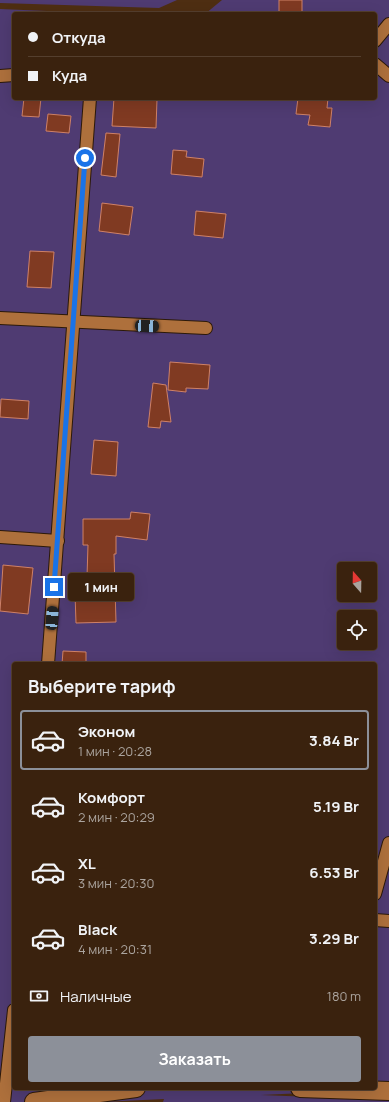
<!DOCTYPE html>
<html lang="ru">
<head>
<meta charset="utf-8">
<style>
	body { margin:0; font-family:Manrope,sans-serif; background:#452f1c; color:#f1f3f6; height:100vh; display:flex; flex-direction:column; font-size:15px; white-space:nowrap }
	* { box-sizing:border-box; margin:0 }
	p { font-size:13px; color:#aba49e }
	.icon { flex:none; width:22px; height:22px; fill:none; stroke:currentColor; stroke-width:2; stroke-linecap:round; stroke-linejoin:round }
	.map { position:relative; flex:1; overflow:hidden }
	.panel { position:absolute; left:12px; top:662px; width:365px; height:428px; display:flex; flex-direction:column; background:#3a220e; border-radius:4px; box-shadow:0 4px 16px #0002,0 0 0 1px #543f2e }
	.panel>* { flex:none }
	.banner { position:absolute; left:12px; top:12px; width:365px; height:88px; border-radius:4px; box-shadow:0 4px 16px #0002,0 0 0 1px #543f2e; display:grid; align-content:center; height:88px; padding:0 16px; background:#3a220e }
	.needle { width:26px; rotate:340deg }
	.tools { position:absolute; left:337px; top:562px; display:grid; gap:8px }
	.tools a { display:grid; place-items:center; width:40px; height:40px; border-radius:4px; background:#3a220e; box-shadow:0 4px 16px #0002,0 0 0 1px #543f2e; font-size:20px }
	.end { position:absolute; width:18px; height:18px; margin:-9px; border:5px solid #1a73e8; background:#fff; box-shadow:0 0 0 2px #fff }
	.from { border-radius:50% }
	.bubble { position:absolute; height:28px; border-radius:4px; background:#3a220e; box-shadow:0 4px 16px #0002,0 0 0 1px #543f2e; font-size:13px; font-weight:700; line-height:28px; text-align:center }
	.car { position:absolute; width:12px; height:24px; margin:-12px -6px; border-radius:5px; box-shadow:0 0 3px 1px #0007; background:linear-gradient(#222 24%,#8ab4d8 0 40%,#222 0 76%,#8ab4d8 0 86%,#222 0) }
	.banner b { display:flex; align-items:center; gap:14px; height:38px; font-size:15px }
	.banner b+b { border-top:1px solid #543f2e }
	.banner i { width:10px; height:10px; background:#f1f3f6 }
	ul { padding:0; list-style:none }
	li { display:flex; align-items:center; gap:12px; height:60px; margin:0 8px 6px; padding:0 8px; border:2px solid transparent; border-radius:4px }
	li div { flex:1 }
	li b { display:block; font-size:15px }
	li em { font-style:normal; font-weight:700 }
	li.current { border-color:#8c9099 }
	li>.icon { width:36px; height:36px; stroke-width:1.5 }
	h2 { padding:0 16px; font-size:18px; line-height:48px }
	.pay { display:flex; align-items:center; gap:10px; height:44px; padding:0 16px; font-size:15px }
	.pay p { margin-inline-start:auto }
	.action { display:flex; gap:8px; margin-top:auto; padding:8px 16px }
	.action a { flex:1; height:46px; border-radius:4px; background:#8c9099; color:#fff; font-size:16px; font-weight:700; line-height:46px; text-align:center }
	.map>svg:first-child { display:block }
</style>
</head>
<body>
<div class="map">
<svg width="389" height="1102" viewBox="0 0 389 1102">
	<rect width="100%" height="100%" fill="#4e2e12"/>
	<g fill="#4f3b72" fill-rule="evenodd">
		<path d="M0,0h177l-18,8 -159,-5z"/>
		<path d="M222,0h167v1089l-128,6 128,5v2h-226l1,-3 -62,3h-102v-1093l118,5h-104v84h361v-84h-170zM344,569h26v26h-26zM344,617h26v26h-26zM14,664h361v424h-361z"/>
	</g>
	<g fill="#803a22" stroke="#cf8167">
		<rect x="279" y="0" width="23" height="14"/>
		<path d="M24,98h17l-2,19 -17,-1z"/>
		<path d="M114,98l43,1 -1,29 -44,-2z"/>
		<path d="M298,98h30l-1,10h5l-2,19 -22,-2 2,-10 -14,-1z"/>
		<path d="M48,114l23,2 -2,17 -23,-2z"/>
		<path d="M106,133l14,1 -4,43 -15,-2z"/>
		<path d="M173,150l14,1 -1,6 18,2 -2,18 -31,-3z"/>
		<path d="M102,203l31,4 -4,28 -30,-4z"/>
		<path d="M196,211l30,3 -3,24 -29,-3z"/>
		<path d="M30,251l24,1 -3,36 -24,-1z"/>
		<path d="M170,362l40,3 -2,24 -22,-1v4l-18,-2z"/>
		<path d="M153,383l13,2 5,37 -10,-1 -1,7 -12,-1z"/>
		<path d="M1,399l28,2 -1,18 -28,-2z"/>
		<path d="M94,440l24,2 -2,34 -25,-2z"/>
		<path d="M131,512l19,2 -3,26 -31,-4v18h-2l2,68 -40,1 -1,-30h-6v-16h18l1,-32h-5v-26h47z"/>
		<path d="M3,565l30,3 -5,46 -28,-3z"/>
		<path d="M63,651l23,1v12h-24z"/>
	</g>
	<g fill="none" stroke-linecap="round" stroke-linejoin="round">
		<defs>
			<g id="street">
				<path d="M375,41l14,-17"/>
				<path d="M375,64l14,12"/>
				<path d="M0,76l14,-1"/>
				<path d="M0,318l206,10"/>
				<path d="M0,537l58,4"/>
				<path d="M48,664l42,-566"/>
				<path d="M375,894l14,-51"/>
				<path d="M375,920l14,1"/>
				<path d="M4,1102l10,-92"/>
			</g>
			<g id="secondary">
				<path d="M300,1088l89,3"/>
				<path d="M34,1102l102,-14"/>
			</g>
		</defs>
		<use href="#street" stroke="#2c1908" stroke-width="14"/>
		<use href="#secondary" stroke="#2c1908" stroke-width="20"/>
		<use href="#street" stroke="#ae703c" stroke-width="12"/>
		<use href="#secondary" stroke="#ae703c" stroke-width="18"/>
	</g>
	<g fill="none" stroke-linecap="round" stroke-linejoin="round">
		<path stroke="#1a73e8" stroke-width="5" d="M54,587l31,-429"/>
	</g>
</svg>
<div class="tools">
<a><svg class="needle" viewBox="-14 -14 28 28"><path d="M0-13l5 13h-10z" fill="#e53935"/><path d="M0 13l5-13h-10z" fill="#aba49e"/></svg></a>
<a><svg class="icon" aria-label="locate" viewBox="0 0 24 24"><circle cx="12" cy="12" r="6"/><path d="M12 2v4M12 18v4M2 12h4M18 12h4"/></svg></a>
</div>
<i class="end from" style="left:85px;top:158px"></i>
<i class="end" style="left:54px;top:587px"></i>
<div class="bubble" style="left:68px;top:573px;width:66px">1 мин</div>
<i class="car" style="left:147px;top:326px;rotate:93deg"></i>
<i class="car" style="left:52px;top:618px;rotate:5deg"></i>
<div class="banner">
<b><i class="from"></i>Откуда</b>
<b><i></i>Куда</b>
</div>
<section class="panel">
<h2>Выберите тариф</h2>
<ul>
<li class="current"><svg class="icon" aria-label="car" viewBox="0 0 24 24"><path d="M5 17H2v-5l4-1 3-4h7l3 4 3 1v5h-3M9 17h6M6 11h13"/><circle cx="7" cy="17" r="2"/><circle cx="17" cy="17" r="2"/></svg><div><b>Эконом</b><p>1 мин · 20:28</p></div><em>3.84 Br</em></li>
<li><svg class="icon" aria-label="car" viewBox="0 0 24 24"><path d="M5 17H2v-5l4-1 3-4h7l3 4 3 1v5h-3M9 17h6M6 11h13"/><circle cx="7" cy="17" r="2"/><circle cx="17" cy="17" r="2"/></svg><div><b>Комфорт</b><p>2 мин · 20:29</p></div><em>5.19 Br</em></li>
<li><svg class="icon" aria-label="car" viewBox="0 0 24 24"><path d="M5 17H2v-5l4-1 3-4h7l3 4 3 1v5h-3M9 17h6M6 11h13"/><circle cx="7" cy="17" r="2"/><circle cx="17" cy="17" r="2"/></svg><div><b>XL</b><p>3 мин · 20:30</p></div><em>6.53 Br</em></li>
<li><svg class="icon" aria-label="car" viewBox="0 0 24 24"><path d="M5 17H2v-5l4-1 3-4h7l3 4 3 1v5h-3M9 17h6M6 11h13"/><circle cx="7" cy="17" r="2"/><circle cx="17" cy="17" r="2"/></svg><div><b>Black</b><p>4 мин · 20:31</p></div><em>3.29 Br</em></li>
</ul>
<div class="pay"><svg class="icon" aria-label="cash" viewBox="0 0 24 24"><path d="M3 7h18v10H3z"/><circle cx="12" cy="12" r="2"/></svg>Наличные<p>180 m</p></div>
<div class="action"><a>Заказать</a></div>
</section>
</div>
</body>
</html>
